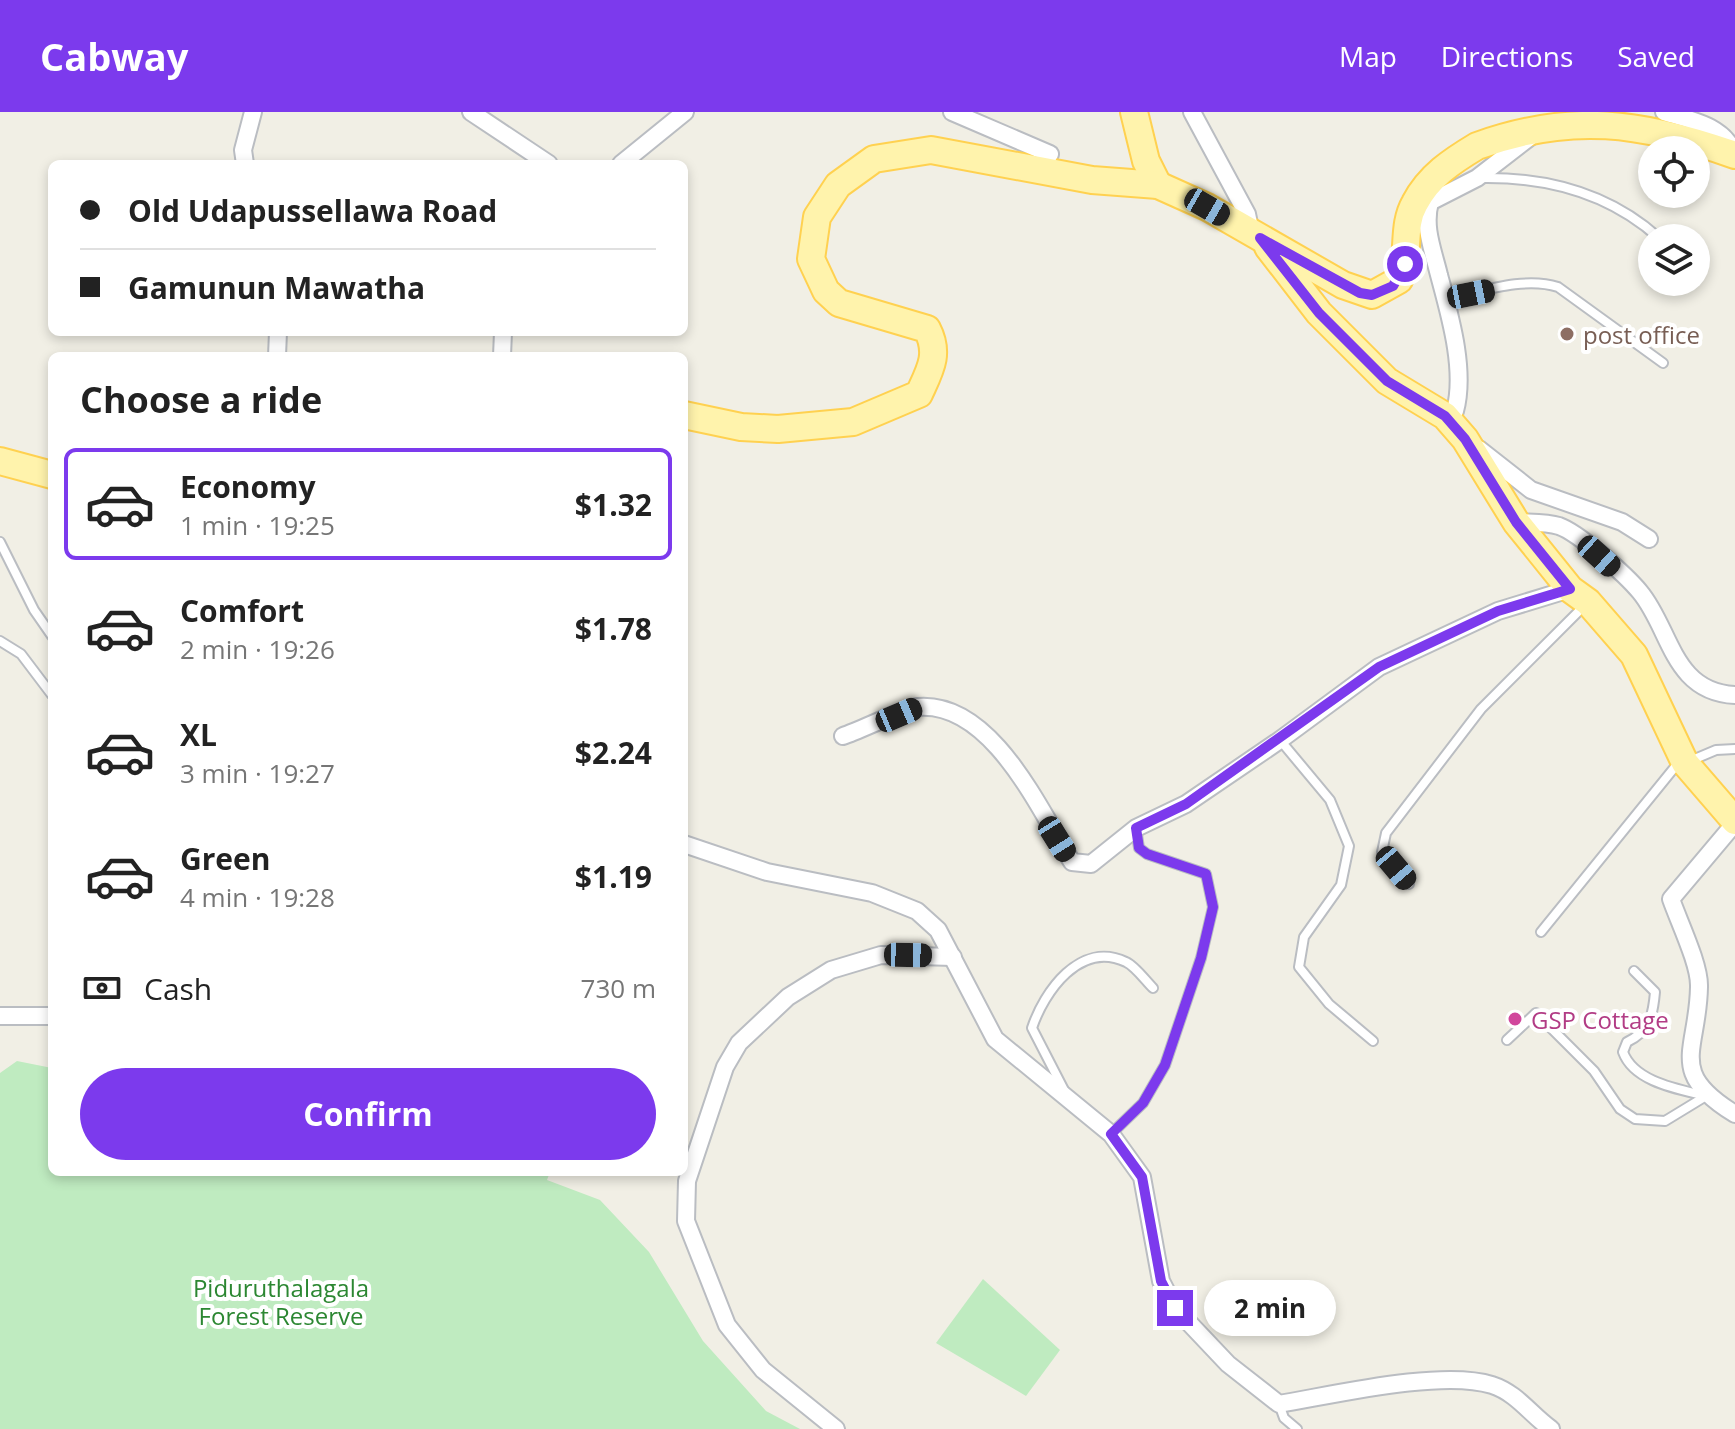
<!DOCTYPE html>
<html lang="en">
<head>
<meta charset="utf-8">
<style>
	body { margin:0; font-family:"Open Sans",sans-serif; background:#f6f6f6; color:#222; height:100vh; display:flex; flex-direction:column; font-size:30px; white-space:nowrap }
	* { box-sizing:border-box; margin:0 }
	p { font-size:26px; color:#767676 }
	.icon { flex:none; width:44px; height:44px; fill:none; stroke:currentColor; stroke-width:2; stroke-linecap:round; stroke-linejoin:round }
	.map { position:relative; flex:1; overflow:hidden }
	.details { position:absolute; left:48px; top:240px; width:640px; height:824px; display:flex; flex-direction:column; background:#fff; border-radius:12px; box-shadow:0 4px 12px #0003 }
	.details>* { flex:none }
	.guide { position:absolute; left:48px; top:48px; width:640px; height:176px; border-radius:12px; box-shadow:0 4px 12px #0003; display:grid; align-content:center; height:176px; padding:0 32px; background:#fff }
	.controls { position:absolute; left:1638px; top:24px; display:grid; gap:16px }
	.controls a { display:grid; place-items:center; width:72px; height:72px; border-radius:50%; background:#fff; box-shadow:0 4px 12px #0003; font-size:40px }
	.end { position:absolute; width:36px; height:36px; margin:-18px; border:10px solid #7c3aed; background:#fff; box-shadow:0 0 0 4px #fff }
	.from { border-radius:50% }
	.bubble { position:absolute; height:56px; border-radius:28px; background:#fff; box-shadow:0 4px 12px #0003; font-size:26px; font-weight:700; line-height:56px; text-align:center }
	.car { position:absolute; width:24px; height:48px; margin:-24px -12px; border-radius:10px; box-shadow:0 0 6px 2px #0007; background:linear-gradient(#222 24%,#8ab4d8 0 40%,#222 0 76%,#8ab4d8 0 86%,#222 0) }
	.guide b { display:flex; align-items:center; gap:28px; height:76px; font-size:30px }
	.guide b+b { border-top:2px solid #e0e0e0 }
	.guide i { width:20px; height:20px; background:#222 }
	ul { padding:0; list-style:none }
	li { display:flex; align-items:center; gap:24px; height:112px; margin:0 16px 12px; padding:0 16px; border:4px solid transparent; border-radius:12px }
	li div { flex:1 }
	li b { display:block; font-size:30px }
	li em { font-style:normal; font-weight:700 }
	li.selected { border-color:#7c3aed }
	li>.icon { width:72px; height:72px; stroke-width:1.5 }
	h2 { padding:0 32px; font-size:36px; line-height:96px }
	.pay { display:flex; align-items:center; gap:20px; height:88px; padding:0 32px; font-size:30px }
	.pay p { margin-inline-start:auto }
	.cta { display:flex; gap:16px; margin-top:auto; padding:16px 32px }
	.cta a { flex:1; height:92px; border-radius:48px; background:#7c3aed; color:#fff; font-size:32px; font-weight:700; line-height:92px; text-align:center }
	header { display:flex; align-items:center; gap:48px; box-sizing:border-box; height:112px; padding:0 40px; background:#7c3aed; color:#fff }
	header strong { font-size:38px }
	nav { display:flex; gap:44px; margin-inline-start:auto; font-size:28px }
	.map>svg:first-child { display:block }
</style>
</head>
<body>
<header>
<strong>Cabway</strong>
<nav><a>Map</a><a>Directions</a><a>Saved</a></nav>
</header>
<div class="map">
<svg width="1735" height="1317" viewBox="0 0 1735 1317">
	<rect width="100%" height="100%" fill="#f1efe5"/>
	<g fill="#bfebc0">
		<path d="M17,949l35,7v104h498l-3,8 53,20 49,52 54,89 63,70 34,18h-800v-356z"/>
		<path d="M983,1167l77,71 -34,46 -90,-53z"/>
	</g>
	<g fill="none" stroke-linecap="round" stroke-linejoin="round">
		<defs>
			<g id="lane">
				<path d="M1482,66c66,-1 127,15 177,60"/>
				<path d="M1446,187c35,-7 77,-23 112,-12l105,76"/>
				<path d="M0,430l34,68 18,26"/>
				<path d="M0,529l21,13 31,41"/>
				<path d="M1280,628l50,60 19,46 -8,39 -37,52 -5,30 30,37 44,37"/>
				<path d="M1690,649l26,-11 19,-1"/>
				<path d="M1409,772l-27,-32 4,-19 95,-124 103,-103"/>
				<path d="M1541,820l138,-170"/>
				<path d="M1634,859l21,21c-2,23 -5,39 -28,50l-4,10c11,30 55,37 83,44"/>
				<path d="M1507,928l29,-27 58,58 26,38 15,10 30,2 41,-25"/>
				<path d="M1065,980l-33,-64c12,-36 48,-88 94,-66 9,4 19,18 27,26"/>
				<path d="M1111,1022l32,-31 22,-38 36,-107 12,-51 -7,-33 -59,-20 -8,-6 -3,-20"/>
				<path d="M1279,1292l5,14 13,11"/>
			</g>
			<g id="street">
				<path d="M471,0l78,52"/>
				<path d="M952,0l98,42"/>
				<path d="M1192,0l55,102 4,19"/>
				<path d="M1664,0c27,8 61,14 71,43"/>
				<path d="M245,52l-2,-14 10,-38"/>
				<path d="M621,52l64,-52"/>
				<path d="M277,244l1,-24"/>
				<path d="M502,244l1,-24"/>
				<path d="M1445,304l10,-5c11,-41 -5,-95 -16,-136 -6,-25 -16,-48 -9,-73l47,-24 57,-44"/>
				<path d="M1479,337l52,41 91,32 27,17"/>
				<path d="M1516,410c13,1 30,0 43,4 20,7 67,49 81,66 31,37 32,100 95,103"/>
				<path d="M843,624c18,-6 60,-27 75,-29 74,-6 122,104 154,155l19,2 45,-36 50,-24 94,-64 99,-73 119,-56 72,-22"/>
				<path d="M1735,711l-64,76c8,23 29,66 28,88 -1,64 -33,85 36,127"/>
				<path d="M684,732l83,28 105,21 45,18 21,19 57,109 116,95 31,43 19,104 14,27 53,56 51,40c54,-9 163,-35 213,-19 25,8 39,30 59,44"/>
				<path d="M0,904h52"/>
				<path d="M836,1317l-73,-59 -36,-45 -41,-104 1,-40 38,-114 14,-24 49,-46 43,-27 50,-15 72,2"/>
			</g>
			<g id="primary">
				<path d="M1134,0l12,49 12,24"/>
				<path d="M1268,135l51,66 68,68 58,35 20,23 51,83 54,67 18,13 46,53 51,108 50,58"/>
				<path d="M684,303l57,12 37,2 75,-7 66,-28c11,-24 21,-40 8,-65l-88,-26 -13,-12 -15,-32 6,-42 21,-32 36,-26 57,-9 161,30 66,5 49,22 136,78 29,10 27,-15c12,-24 2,-53 16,-77 14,-27 37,-42 62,-57 94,-34 164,-24 258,9"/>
				<path d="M0,349l52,14"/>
			</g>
		</defs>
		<use href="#lane" stroke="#babdc2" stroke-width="12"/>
		<use href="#street" stroke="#babdc2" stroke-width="20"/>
		<use href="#primary" stroke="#ffd150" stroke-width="30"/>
		<use href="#lane" stroke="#fff" stroke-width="8"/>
		<use href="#street" stroke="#fff" stroke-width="16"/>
		<use href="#primary" stroke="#fff3ac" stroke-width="26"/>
	</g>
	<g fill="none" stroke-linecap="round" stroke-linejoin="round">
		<path stroke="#7c3aed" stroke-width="10" d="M1175,1196l-14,-27 -19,-104 -31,-43 32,-31 22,-38 36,-107 12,-51 -7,-33 -59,-20 -8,-6 -3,-20 50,-24 193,-137 119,-56 72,-22 -54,-67 -51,-83 -20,-23 -58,-35 -68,-68 -59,-75 100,55 12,2 21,-9 12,-22"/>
	</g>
	<circle fill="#8d6e63" stroke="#fff" stroke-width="3" cx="1567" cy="222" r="8"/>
	<circle fill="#d1479c" stroke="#fff" stroke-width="3" cx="1515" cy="907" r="8"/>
	<g text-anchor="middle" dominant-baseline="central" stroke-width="8" stroke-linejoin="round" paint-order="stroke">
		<g font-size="24" fill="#785e54" stroke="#fff" text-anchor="start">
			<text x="1583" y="222">post office</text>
		</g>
		<g font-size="24" fill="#b23c85" stroke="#fff" text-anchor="start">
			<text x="1531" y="907">GSP Cottage</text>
		</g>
		<g font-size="24" fill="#2c8732" stroke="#fff">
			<text x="281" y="1175">Piduruthalagala<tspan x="281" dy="28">Forest Reserve</tspan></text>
		</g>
	</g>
</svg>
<div class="controls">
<a><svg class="icon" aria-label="locate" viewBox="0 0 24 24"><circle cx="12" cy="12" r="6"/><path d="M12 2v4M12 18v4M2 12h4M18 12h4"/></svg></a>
<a><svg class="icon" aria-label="layers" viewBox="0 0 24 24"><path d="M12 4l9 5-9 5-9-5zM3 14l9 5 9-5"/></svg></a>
</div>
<i class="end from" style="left:1405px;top:152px"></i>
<i class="end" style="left:1175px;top:1196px"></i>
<div class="bubble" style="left:1204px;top:1168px;width:132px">2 min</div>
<i class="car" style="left:1207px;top:95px;rotate:120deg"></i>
<i class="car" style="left:1471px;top:182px;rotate:79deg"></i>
<i class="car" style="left:1599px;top:444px;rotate:132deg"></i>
<i class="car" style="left:899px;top:603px;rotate:67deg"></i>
<i class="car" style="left:1057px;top:727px;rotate:148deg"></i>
<i class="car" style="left:1396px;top:756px;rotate:140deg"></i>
<i class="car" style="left:908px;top:843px;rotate:91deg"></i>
<div class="guide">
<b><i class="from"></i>Old Udapussellawa Road</b>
<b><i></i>Gamunun Mawatha</b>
</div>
<section class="details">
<h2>Choose a ride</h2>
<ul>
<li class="selected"><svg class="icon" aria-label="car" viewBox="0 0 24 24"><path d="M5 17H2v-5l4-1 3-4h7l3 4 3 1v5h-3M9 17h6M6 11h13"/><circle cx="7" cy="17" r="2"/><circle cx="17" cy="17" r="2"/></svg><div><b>Economy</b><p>1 min · 19:25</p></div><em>$1.32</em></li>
<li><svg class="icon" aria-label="car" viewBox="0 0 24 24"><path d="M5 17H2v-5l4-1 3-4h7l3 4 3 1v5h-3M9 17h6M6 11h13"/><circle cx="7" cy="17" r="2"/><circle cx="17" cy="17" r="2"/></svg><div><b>Comfort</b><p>2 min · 19:26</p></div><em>$1.78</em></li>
<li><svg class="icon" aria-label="car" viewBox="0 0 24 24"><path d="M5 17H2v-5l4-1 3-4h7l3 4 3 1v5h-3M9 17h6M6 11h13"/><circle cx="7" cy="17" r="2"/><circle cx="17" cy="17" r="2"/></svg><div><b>XL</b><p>3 min · 19:27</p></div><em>$2.24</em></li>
<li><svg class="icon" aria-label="car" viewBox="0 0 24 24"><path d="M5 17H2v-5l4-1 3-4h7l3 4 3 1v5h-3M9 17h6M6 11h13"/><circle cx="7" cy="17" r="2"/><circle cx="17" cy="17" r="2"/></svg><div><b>Green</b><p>4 min · 19:28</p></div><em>$1.19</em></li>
</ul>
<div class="pay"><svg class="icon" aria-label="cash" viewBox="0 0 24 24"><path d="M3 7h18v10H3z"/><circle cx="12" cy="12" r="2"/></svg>Cash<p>730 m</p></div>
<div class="cta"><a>Confirm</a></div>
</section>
</div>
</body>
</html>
